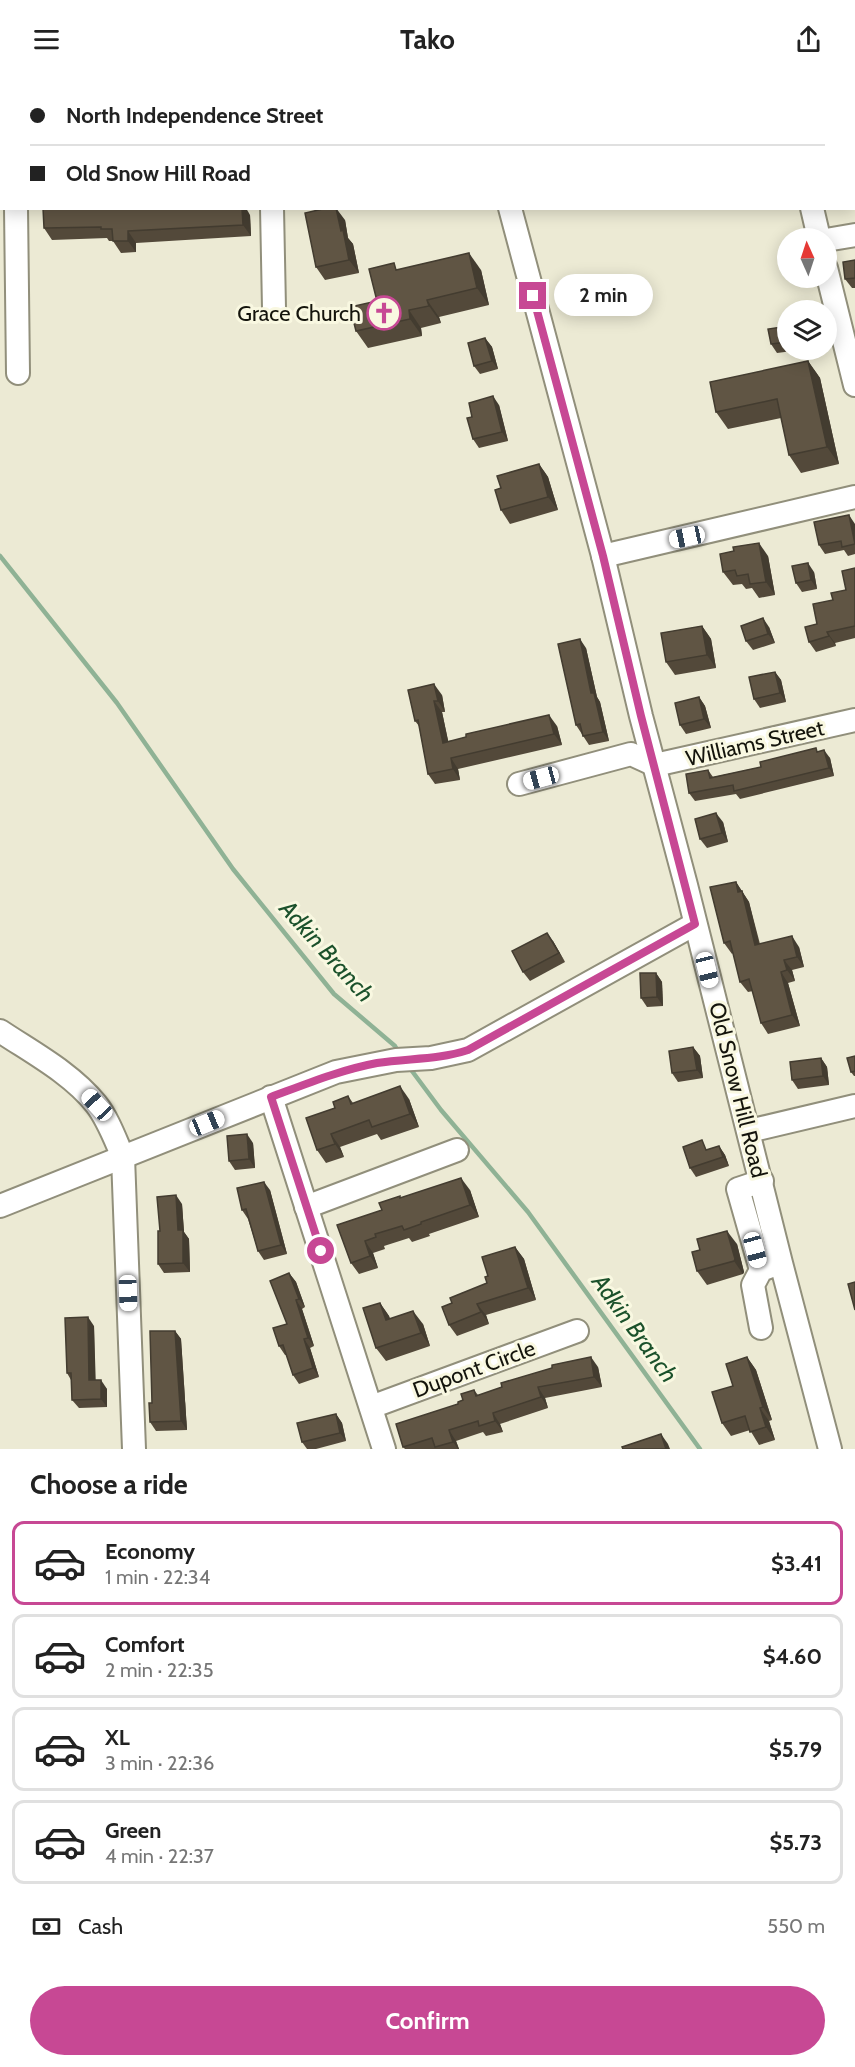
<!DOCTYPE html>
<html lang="en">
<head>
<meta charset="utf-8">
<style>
	body { margin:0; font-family:Cabin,sans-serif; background:#f2f2f2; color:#222; height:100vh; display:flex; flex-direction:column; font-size:22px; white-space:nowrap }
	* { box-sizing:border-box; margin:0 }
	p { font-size:20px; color:#767676 }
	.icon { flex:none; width:33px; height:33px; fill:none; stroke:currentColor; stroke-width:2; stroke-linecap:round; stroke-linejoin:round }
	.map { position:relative; height:1371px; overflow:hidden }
	.side { display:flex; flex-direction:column; background:#fff; flex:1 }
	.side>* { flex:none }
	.hud { position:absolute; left:0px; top:0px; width:855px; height:132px; box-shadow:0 3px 15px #0003; display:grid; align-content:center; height:132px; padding:0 30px; background:#fff }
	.needle { width:39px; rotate:357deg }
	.tools { position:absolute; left:777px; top:150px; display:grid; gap:12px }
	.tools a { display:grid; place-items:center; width:60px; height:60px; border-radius:50%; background:#fff; box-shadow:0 3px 15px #0003; font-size:30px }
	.end { position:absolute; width:27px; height:27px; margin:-14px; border:8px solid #c74894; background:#fff; box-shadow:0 0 0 3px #fff }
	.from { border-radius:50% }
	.bubble { position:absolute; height:42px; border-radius:21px; background:#fff; box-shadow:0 3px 15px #0003; font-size:20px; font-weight:700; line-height:42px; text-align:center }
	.car { position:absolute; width:18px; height:36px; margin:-18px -9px; border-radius:8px; box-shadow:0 0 4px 2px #0007; background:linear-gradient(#fff 24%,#345 0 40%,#fff 0 76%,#345 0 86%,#fff 0) }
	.hud b { display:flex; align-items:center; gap:21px; height:57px; font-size:22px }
	.hud b+b { border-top:2px solid #e0e0e0 }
	.hud i { width:15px; height:15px; background:#222 }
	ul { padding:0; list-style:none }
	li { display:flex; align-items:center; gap:18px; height:84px; margin:0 12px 9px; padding:0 18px; border:3px solid #e0e0e0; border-radius:12px }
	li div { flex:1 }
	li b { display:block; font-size:22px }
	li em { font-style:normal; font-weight:700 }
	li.on { border-color:#c74894 }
	li>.icon { width:54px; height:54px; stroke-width:1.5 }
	h2 { padding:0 30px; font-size:27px; line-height:72px }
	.pay { display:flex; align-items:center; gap:15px; height:66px; padding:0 30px; font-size:22px }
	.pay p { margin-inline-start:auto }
	.button { display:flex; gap:12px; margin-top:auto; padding:12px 30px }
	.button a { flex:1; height:69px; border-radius:36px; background:#c74894; color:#fff; font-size:24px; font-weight:700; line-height:69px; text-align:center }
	header { display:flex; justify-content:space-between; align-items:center; height:78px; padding:0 30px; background:#fff; font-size:27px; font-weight:700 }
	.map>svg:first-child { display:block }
</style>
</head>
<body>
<header><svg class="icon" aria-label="menu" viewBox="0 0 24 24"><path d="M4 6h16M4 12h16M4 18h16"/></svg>Tako<svg class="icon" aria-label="share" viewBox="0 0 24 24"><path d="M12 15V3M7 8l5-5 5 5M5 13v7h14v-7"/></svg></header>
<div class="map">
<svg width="855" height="1371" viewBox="0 0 855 1371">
	<rect width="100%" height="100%" fill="#ecead4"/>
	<path fill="#efd3bf" d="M704,0h151v18l-1,1v-17z"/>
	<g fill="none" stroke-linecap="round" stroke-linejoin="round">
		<g stroke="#8fb295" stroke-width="4.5">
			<path d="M0,478l117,147 116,166 101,125 61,52 4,7"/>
			<path d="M409,989l32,43 87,102 172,237"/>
		</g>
		<defs>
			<g id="minor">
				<path d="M14,0v2"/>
				<path d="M270,0v2"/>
				<path d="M475,0v2"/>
				<path d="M16,130l2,165"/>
				<path d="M272,130l2,100"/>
				<path d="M510,130l93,348 38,160 45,169 95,378 49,186"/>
				<path d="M812,130l7,30"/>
				<path d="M826,162l29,-5"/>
				<path d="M826,190l29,117"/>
				<path d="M603,478l252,-59"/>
				<path d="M519,706l112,-30 24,11 200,-45"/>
				<path d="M0,953c33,22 71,42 96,73 12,15 19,35 27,53l11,292"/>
				<path d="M271,1019l113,352"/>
				<path d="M749,1053l106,-25"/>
				<path d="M0,1128l336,-134 60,-12 35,-2 37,-8 227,-126"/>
				<path d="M306,1129l151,-57"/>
				<path d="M761,1192l-23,-81 24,-8"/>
				<path d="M761,1250l-8,-43 8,-15 13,-5"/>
				<path d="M371,1329l206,-76"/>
			</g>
		</defs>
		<use href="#minor" stroke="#918f7b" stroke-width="26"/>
		<use href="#minor" stroke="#fff" stroke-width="22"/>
	</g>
	<g fill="#53493a">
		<path d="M250,137l1,21 -115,7v9l-15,1 -8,-12h-4l-2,-3 -55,2 -8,-12z"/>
		<path d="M345,142l3,18 5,6 6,29 -34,7 -9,-13z"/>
		<path d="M855,182v28h-3l-7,-9z"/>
		<path d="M398,191l83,1 8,35 -50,12 2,6 -20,5 1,8 -54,12 -12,-17z"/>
		<path d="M788,248v24h12l-23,3 -6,-9z"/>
		<path d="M485,260l7,9 6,22 -18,5 -6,-8z"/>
		<path d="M808,283l12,17 19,86 -38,9 -12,-18 -8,-37 -53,11 -12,-17z"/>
		<path d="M499,327l9,36 -29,7 -6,-9 -1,-22z"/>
		<path d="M539,386l9,13 10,33 -48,14 -9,-14v-22z"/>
		<path d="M855,446v30l-7,2 -4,-6 -19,4 -6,-9z"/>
		<path d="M768,478l7,39 -16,3 -7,-10 -6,1 -4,-5 -9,1 -10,-13z"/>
		<path d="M855,490v70l-20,5 1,3 -20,6 -7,-10 8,-18 16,-24 13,-10z"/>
		<path d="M814,494l3,17 -15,3 -6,-9z"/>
		<path d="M702,548l9,13 5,29 -41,7 -9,-13z"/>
		<path d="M769,549l6,16 -22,7 -7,-9z"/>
		<path d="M586,570l11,49 3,5 9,39 -20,4 -13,-20z"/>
		<path d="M775,594l6,8 5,22 -26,6 -6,-9z"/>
		<path d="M408,612l34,5 3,17h-3l6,29 109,-15 5,19 -104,24 2,11 -25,4 -7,-10 -9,-48 -4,-5z"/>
		<path d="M699,619l6,9 6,22 -25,6 -6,-9z"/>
		<path d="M819,673l11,7 4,18 -94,23 -4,-5 -41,7 -6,-8 19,-23 5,7 48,-10z"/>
		<path d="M723,744l5,20 -21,6 -7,-9z"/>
		<path d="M736,804l13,20 11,42 39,3 5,20 -12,3 3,11 -7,2 12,43 -32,8 -7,-11 -8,-32 -5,1 -8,-10 -7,-29 -1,1 -8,-11z"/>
		<path d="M553,863l12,21 -35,19 -7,-9z"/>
		<path d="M656,895l6,9 1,24 -16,1 -6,-9z"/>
		<path d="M693,969l7,9 3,22 -25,4 -6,-9z"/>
		<path d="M855,978v20h-1l-3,-4z"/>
		<path d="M821,980l6,9 2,18 -31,4 -6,-9z"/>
		<path d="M348,1018l5,7 56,-4 10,28 -38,13 -4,-6 -37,13 4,10 -18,6 -9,-13 18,-42z"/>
		<path d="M253,1065l2,25 -20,2 -6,-9z"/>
		<path d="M719,1068l6,9 4,11 -33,11 -6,-9 19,-19z"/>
		<path d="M270,1112l17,64 -23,6 -6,-9 -10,-32 -6,-9z"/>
		<path d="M470,1112l9,27 -50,17 1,2 -18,6 -3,-4 -25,8 1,3 -12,4 5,15 -19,6 -8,-11 31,-53 19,-12z"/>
		<path d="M182,1126l2,28 5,7 1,33 -26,1 -6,-9 2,-33z"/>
		<path d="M737,1166l7,28 -1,2 -36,11 -10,-14z"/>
		<path d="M515,1169l9,12 12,41 -50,15 3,9 -32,12 -8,-11 3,-22 35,-20 1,-7z"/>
		<path d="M289,1195l7,9 9,25 -3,2 12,37 -4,2 9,29 -20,7 -6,-9 -6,-20h-2l-6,-9 8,-22z"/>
		<path d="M380,1225l9,13 1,3 33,5 7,22 -44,15 -10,-13z"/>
		<path d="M94,1248l1,54 12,9v18l-28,1 -7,-8 -1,-20 -4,-7z"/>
		<path d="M175,1253l6,8 6,91 -31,1 -6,-9 2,-19z"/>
		<path d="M747,1279l9,13 16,50 -3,1 6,19 -16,5 -9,-15 -19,6 -9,-13 11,-37z"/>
		<path d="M598,1289l4,20 -57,11 3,10 -48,16 3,8 -17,4 -3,-4 -27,9 3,8h-54l-2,-2 55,-43 16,-14 4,5z"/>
		<path d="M336,1336l6,9 4,18 -30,8h-9l-5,-7z"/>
	</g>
	<g fill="#433c30">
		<rect x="416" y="0" width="8" height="2"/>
		<path d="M242,130h4l4,7 1,21 -8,-11z"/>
		<path d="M336,130l9,12 3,18 5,6 6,29 -10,-13 -8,-29z"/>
		<path d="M128,153l8,12v9l-8,-11z"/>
		<path d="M469,175l12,17 8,35 -12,-17z"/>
		<path d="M427,222l12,17 2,6 -12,-17z"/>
		<path d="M409,232l12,18 1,8 -12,-17z"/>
		<path d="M485,260l7,9 6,22 -6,-8z"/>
		<path d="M808,283l12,17 19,86 -12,-17z"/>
		<path d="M493,318l6,9 9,36 -6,-9z"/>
		<path d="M539,386l9,13 10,33 -10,-13z"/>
		<path d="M849,437l6,9v21v-1z"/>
		<path d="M759,465l9,13 7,39 -9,-13z"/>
		<path d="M808,485l6,9 3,17 -6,-9z"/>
		<path d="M763,540l6,9 6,16 -7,-9z"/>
		<path d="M702,548l9,13 5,29 -9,-13z"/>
		<path d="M827,554l8,11 1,3 -7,-10z"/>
		<path d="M580,561l6,9 11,49 3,5 9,39 -6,-9 -12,-39z"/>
		<path d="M775,594l6,8 5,22 -6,-9z"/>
		<path d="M434,606l8,11 3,17 -7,-11z"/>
		<path d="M699,619l6,9 6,22 -7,-9z"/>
		<path d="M434,623l8,11 9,42 -8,-11z"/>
		<path d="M549,637l8,11 5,19 -8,-11z"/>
		<path d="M824,672l6,8 4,18 -5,-8z"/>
		<path d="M451,680l7,11 2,11 -7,-11z"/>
		<path d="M716,735l7,9 5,20 -6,-9z"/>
		<path d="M736,804l13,20 13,54 -7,-11z"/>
		<path d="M547,855l6,8 12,21 -6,-9z"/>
		<path d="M792,858l7,11 5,20 -7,-10z"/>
		<path d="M784,882l8,10 3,11 -8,-11z"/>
		<path d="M781,894l7,11 12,43 -8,-11z"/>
		<path d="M656,895l6,9 1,24 -6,-9z"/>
		<path d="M693,969l7,9 3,22 -6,-8z"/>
		<path d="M821,980l6,9 2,18 -6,-9z"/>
		<path d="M400,1008l9,13 10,28 -9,-13z"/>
		<path d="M247,1056l6,9 2,25 -6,-9z"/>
		<path d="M331,1056l9,13 4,10 -9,-13z"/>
		<path d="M719,1068l6,9 4,11 -6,-9z"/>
		<path d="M461,1100l9,12 9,27 -9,-12z"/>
		<path d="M264,1104l6,8 17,64 -6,-9z"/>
		<path d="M176,1117l6,9 2,28 5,7 1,33 -7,-9 -5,-33z"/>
		<path d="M727,1153l10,13 7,28 -1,2 -9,-13z"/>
		<path d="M365,1163l8,12 5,15 -8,-12z"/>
		<path d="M515,1169l9,12 12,41 -8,-12z"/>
		<path d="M289,1195l7,9 9,25 -6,-8z"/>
		<path d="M296,1222l6,9 12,37 -6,-8z"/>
		<path d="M380,1225l9,13 6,17 -9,-13z"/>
		<path d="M477,1226l9,11 3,9 -8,-12z"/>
		<path d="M413,1233l10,13 7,22 -9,-13z"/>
		<path d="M88,1239l6,9 2,63 -7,-9z"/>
		<path d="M175,1253l6,8 6,91 -6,-9z"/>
		<path d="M304,1261l6,9 9,29 -6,-9z"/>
		<path d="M591,1279l7,10 4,20 -8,-10z"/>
		<path d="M747,1279l9,13 16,50 -9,-13z"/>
		<path d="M101,1302l6,9v18l-6,-8z"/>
		<path d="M538,1309l7,11 3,10 -7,-11z"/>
		<path d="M760,1330l9,13 6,19 -9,-13z"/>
		<path d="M493,1335l7,11 3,8 -8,-11z"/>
		<path d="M336,1336l6,9 4,18 -6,-8z"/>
		<path d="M449,1352l7,11 3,8h-1l-5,-7z"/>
		<path d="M661,1356l7,10 2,5h-4z"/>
	</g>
	<g fill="#605544" stroke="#433c30" stroke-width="1.5">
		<path d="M377,0h39v2h-38z"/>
		<path d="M43,130h199l1,17 -115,6v10h-15l-1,-12h-11v-2l-57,1z"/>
		<path d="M327,130h9l5,23 2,-1 6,30 -33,7 -11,-54z"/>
		<path d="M469,175l8,35 -50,12 2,6 -20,4 1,9 -54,12 -6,-24 27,-6 -8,-32 25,-6 2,7z"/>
		<path d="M855,182v18l-10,1 -2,-17z"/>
		<path d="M788,248v16l-17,2 -3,-15z"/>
		<path d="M485,260l7,23 -18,5 -6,-23z"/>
		<path d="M808,283l19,86 -38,8 -12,-56 -61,13 -6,-30z"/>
		<path d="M493,318l9,36 -29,7 -6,-21 5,-1 -3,-14z"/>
		<path d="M539,386l9,33 -47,13 -6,-20 6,-2 -4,-12z"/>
		<path d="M849,437l6,29 -13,3 -1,-6 -22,4 -5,-23z"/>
		<path d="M759,465l7,39 -16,2 -2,-10 -11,2 -2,-6 -12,2 -3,-18 14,-3 -1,-4z"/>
		<path d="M808,485l3,17 -15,3 -4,-17z"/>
		<path d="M855,490v58l-28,6 2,4 -20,6 -4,-15 12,-3 -4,-20 20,-4 -2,-7 15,-3 -4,-19z"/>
		<path d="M763,540l5,16 -22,7 -5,-15z"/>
		<path d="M702,548l5,29 -41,7 -5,-29z"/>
		<path d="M580,561l11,54h3l9,39 -20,4 -3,-12 -4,1 -18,-81z"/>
		<path d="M775,594l5,21 -26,6 -5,-22z"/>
		<path d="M434,606l4,17h-4l9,42 23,-6v-3l83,-19 5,19 -103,24 2,11 -25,5 -10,-54 -3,1 -7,-31z"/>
		<path d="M699,619l5,22 -24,6 -5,-22z"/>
		<path d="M816,670l1,4 7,-2 5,18 -95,23 -1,-6 -44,8 -3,-19 22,-4 2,8 51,-11 -1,-5z"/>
		<path d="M716,735l6,20 -22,6 -5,-20z"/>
		<path d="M736,804l2,10 4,-1 13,54 37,-9 5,21 -13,3 3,10 -6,2 11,43 -31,8 -12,-44 -9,3 -10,-41 -6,2 -14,-56z"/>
		<path d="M547,855l12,20 -36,19 -11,-21z"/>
		<path d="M640,895h16l1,24 -16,1z"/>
		<path d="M693,969l4,23 -25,3 -3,-22z"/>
		<path d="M855,978v15l-4,1 -4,-14z"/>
		<path d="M821,980l2,18 -31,4 -2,-18z"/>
		<path d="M400,1008l10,28 -38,13 -3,-7 -38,14 4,10 -18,6 -11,-32 29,-10 -2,-6 15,-6 3,8z"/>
		<path d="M247,1056l2,25 -20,2 -2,-25z"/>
		<path d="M702,1062l4,10 13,-4 4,11 -33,11 -7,-21z"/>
		<path d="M461,1100l9,27 -49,17v2l-17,6 -2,-4 -27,8 1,3 -11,4 5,15 -19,7 -14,-38 45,-15 -3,-7 21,-7v2z"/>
		<path d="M264,1104l17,63 -23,6 -12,-42 -4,1 -5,-22z"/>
		<path d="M176,1117l2,35h5v33l-25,1v-33h2l-3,-34z"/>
		<path d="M727,1153l8,28 -1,2 -37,10 -5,-19 8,-2 -3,-11z"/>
		<path d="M515,1169l13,41 -51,16 4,8 -32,13 -7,-18 10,-4 -2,-5 37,-15 -2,-6 3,-1 -6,-19z"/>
		<path d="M289,1195l10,26 -3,1 12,38 -4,1 9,29 -20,7 -10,-30 -4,1 -6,-18 14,-4 -17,-43z"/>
		<path d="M855,1204v28l-7,-26z"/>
		<path d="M380,1225l6,17 27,-9 8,22 -45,15 -13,-40z"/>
		<path d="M88,1239l1,63h12v19l-29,1 -1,-27h-4l-2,-55z"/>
		<path d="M150,1253h25l6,90 -31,1 -1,-19h3z"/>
		<path d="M591,1279l3,20 -56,10 3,10 -48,16 2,8 -16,5 -1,-5 -29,9 4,12 -18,5 -3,-9 -29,9 -7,-23 62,-20v-2l5,-2 -2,-6 13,-4 2,6 26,-9 -1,-4 51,-15v-3z"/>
		<path d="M747,1279l16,50 -3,1 6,19 -16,5 -5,-16 -23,7 -10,-31 21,-6 -7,-22z"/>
		<path d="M336,1336l4,19 -38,9 -5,-19z"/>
		<path d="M661,1356l5,15h-43l-1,-2z"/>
	</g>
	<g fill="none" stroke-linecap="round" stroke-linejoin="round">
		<path stroke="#c74894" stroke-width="8" d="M321,1173l-50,-154c35,-13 69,-27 106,-34 31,-5 61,-3 91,-13l227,-126 -54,-208 -38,-160 -70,-260"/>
	</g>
	<defs>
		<symbol id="church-ring" viewBox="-11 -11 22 22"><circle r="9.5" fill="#f9f8e1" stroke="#c74894" stroke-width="1.5"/><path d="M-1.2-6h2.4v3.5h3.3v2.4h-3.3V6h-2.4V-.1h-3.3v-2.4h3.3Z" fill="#c74894"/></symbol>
	</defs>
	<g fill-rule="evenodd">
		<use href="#church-ring" x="365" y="216" width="38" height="38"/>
	</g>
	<g text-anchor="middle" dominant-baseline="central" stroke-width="6" stroke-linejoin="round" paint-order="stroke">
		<g font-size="22" fill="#14140c" stroke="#f9f8e1" text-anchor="end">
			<text x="361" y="235">Grace Church</text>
		</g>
		<g font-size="22" fill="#14140c" stroke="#f9f8e1">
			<text transform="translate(755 665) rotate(-13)">Williams Street</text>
			<text transform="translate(738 1012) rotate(76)">Old Snow Hill Road</text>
			<text transform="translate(474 1291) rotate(-20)">Dupont Circle</text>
		</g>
		<g font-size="24" font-style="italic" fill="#1b512b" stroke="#f9f8e1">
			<text transform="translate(327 873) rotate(48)">Adkin Branch</text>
			<text transform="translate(635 1250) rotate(54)">Adkin Branch</text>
		</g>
	</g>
</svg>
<div class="tools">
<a><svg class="needle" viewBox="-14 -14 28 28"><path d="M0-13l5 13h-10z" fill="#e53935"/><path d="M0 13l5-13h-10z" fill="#767676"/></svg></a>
<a><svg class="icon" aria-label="layers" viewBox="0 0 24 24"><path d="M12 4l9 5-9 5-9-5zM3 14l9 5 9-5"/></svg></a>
</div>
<i class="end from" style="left:321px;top:1173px"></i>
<i class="end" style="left:533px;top:218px"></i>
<div class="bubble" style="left:554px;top:196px;width:99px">2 min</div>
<i class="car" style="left:687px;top:459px;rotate:258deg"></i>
<i class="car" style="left:541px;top:700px;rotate:255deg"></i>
<i class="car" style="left:707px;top:892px;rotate:166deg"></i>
<i class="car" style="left:97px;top:1027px;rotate:317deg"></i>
<i class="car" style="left:207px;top:1045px;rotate:68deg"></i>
<i class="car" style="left:755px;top:1172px;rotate:165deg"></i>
<i class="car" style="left:128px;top:1215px;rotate:178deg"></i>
<div class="hud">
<b><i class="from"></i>North Independence Street</b>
<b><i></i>Old Snow Hill Road</b>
</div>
</div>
<section class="side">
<h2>Choose a ride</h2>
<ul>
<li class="on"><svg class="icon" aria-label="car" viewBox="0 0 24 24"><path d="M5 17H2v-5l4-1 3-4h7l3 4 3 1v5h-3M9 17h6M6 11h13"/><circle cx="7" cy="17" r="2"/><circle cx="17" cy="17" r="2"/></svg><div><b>Economy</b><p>1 min · 22:34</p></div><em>$3.41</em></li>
<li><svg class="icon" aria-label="car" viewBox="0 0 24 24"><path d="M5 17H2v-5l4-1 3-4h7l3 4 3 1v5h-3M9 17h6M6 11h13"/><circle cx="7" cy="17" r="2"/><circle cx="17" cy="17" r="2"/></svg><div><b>Comfort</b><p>2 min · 22:35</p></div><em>$4.60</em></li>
<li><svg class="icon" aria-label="car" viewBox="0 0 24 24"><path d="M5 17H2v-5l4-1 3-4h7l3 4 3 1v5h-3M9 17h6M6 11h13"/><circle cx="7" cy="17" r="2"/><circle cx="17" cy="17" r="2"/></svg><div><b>XL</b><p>3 min · 22:36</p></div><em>$5.79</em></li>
<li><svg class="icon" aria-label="car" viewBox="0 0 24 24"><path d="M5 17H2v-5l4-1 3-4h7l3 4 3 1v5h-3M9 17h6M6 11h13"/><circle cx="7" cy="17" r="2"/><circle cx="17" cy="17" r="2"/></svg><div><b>Green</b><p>4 min · 22:37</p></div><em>$5.73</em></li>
</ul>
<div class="pay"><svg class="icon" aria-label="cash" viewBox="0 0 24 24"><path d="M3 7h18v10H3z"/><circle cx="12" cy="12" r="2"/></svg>Cash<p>550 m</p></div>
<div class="button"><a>Confirm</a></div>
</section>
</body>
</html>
